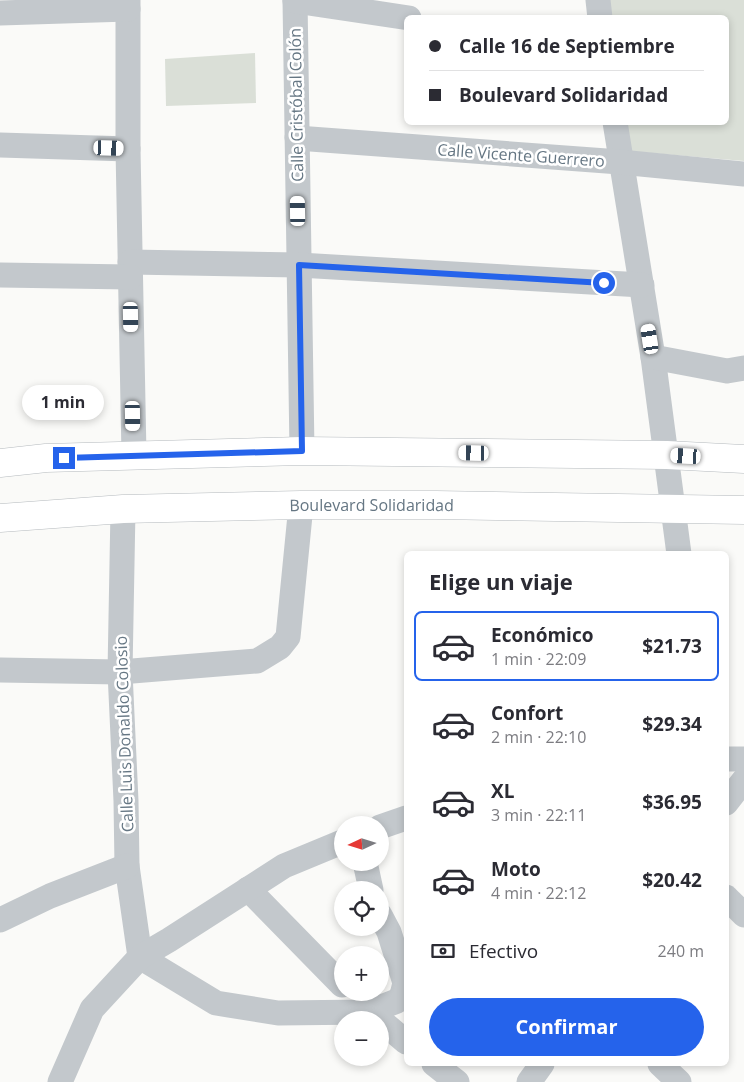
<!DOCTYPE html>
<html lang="es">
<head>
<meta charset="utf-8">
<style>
	body { margin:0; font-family:"Open Sans",sans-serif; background:#f7f7f7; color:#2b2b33; height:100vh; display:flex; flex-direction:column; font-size:19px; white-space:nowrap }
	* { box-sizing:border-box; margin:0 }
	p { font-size:16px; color:#7c7c81 }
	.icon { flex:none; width:28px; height:28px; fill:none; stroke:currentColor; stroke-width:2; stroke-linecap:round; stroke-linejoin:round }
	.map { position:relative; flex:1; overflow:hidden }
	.panel { position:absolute; left:404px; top:551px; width:325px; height:515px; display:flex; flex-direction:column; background:#fff; border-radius:8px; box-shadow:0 2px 8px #0003 }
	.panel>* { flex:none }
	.guide { position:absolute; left:404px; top:15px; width:325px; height:110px; border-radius:8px; box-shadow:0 2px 8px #0003; display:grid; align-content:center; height:110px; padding:0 25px; background:#fff }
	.needle { width:32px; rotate:266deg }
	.tools { position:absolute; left:334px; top:816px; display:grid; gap:10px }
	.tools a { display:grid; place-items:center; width:55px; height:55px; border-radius:50%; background:#fff; box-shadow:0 2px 8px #0003; font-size:25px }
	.end { position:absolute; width:22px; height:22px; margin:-11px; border:6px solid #2563eb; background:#fff; box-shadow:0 0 0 2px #fff }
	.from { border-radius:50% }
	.bubble { position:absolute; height:35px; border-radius:18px; background:#fff; box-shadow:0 2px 8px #0003; font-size:16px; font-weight:700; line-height:35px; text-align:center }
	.car { position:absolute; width:15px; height:30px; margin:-15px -8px; border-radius:6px; box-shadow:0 0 4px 1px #0007; background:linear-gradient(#fff 24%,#345 0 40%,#fff 0 76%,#345 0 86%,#fff 0) }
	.guide b { display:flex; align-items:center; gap:18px; height:48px; font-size:19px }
	.guide b+b { border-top:1px solid #e1e1e2 }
	.guide i { width:12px; height:12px; background:#2b2b33 }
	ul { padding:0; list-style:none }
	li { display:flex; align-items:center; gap:15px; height:70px; margin:0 10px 8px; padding:0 15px; border:2px solid transparent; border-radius:8px }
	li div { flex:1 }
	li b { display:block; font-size:19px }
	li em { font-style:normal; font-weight:700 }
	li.selected { border-color:#2563eb }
	li>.icon { width:45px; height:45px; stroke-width:1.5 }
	h2 { padding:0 25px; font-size:22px; line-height:60px }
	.pay { display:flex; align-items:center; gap:12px; height:55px; padding:0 25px; font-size:19px }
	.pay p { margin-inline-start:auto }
	.primary-button { display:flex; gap:10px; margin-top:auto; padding:10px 25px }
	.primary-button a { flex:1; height:58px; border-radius:30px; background:#2563eb; color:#fff; font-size:20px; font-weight:700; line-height:58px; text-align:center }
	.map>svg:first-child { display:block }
</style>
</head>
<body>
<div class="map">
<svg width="744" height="1082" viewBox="0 0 744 1082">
	<rect width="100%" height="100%" fill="#fafaf8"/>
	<g fill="#dadfd7">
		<path d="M609,0h135v161l-116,-10 -4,-28 102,-1v-104l-115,-1z"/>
		<path d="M255,53l1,50 -90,3 -1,-47z"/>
	</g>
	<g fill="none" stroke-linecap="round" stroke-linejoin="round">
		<defs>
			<g id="major">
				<path d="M0,463l46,-5 256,-7 365,4 77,4"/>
				<path id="s1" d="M0,518l123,-9 178,-4h135l308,5"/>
			</g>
		</defs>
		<use href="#major" stroke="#b5babe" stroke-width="29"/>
		<g stroke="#c3c8cc" stroke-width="25">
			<path d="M128,0v149l6,306"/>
			<path d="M295,0l7,451"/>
			<path d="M598,0l2,18"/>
			<path d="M295,1l114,17"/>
			<path d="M0,13l128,-4"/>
			<path d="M615,122l38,235 26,197"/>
			<path d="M297,138l323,24 124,12"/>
			<path d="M0,145l128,4"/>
			<path d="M130,262l169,3 343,20"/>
			<path d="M0,275l130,2"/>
			<path d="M653,357l74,14 17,-3"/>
			<path d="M123,509l-3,163 6,129 1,65 13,91 76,46 62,10 91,-1 28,-11 5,-6 3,-12 -16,-51 -9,-17"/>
			<path d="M0,670l120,2 137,-11 23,-14 8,-10 13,-132"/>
			<path d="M726,759h18"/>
			<path d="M726,803l18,-23"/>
			<path d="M380,827l26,-9"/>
			<path d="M365,862l6,28"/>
			<path d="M248,889l94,96"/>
			<path d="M726,897l18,18"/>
			<path d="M0,920l50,-24 77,-30"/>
			<path d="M380,1020l26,22"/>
			<path d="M434,1064l23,18"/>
			<path d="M660,1064l19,18"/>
			<path d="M60,1082l32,-73 48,-52 29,-17 115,-74 58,-24"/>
			<path d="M529,1082l13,-18"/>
		</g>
		<use href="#major" stroke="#fff" stroke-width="28"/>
	</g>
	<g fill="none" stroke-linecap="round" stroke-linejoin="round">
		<path stroke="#2563eb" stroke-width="6" d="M64,458l238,-7 -3,-186 305,18"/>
	</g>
	<g text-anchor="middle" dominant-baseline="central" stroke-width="5" stroke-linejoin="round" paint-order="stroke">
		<g font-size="16" fill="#657683" stroke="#fff">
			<text transform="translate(296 105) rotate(-91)">Calle Cristóbal Colón</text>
			<text transform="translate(521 155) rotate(4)">Calle Vicente Guerrero</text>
			<text stroke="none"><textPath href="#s1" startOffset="372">Boulevard Solidaridad</textPath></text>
			<text transform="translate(124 734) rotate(-92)">Calle Luis Donaldo Colosio</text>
		</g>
	</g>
</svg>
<div class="tools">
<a><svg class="needle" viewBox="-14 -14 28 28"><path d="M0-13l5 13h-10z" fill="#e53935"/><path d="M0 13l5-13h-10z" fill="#7c7c81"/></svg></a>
<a><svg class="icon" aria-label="locate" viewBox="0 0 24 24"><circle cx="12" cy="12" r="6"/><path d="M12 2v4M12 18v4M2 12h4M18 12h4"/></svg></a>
<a>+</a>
<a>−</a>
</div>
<i class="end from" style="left:604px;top:283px"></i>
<i class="end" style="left:64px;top:458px"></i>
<div class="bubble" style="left:22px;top:385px;width:82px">1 min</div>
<i class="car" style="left:109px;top:148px;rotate:92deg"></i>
<i class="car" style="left:298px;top:211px;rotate:359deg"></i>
<i class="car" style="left:131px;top:317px;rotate:179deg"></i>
<i class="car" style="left:650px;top:339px;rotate:351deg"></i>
<i class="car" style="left:133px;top:416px;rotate:179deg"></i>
<i class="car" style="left:474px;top:453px;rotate:271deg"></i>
<i class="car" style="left:686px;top:456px;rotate:273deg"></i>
<div class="guide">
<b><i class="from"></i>Calle 16 de Septiembre</b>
<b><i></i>Boulevard Solidaridad</b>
</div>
<section class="panel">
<h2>Elige un viaje</h2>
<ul>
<li class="selected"><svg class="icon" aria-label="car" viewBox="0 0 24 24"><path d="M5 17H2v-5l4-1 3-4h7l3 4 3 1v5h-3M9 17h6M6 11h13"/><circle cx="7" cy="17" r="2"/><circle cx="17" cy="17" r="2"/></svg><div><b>Económico</b><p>1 min · 22:09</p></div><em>$21.73</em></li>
<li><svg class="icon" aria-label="car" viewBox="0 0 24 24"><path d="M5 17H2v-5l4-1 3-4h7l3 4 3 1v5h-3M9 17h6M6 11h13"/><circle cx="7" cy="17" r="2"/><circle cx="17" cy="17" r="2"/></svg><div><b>Confort</b><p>2 min · 22:10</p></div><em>$29.34</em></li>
<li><svg class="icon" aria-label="car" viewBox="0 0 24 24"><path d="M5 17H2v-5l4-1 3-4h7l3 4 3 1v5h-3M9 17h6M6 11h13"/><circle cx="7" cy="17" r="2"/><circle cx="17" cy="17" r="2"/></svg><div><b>XL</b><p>3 min · 22:11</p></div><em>$36.95</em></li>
<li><svg class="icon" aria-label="car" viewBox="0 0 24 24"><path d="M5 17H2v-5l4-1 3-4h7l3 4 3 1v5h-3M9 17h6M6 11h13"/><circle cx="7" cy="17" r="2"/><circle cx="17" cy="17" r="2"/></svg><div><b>Moto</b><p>4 min · 22:12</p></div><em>$20.42</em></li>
</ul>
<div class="pay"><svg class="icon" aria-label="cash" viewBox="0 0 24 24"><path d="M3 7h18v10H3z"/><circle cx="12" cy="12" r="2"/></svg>Efectivo<p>240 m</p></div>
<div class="primary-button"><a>Confirmar</a></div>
</section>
</div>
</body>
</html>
